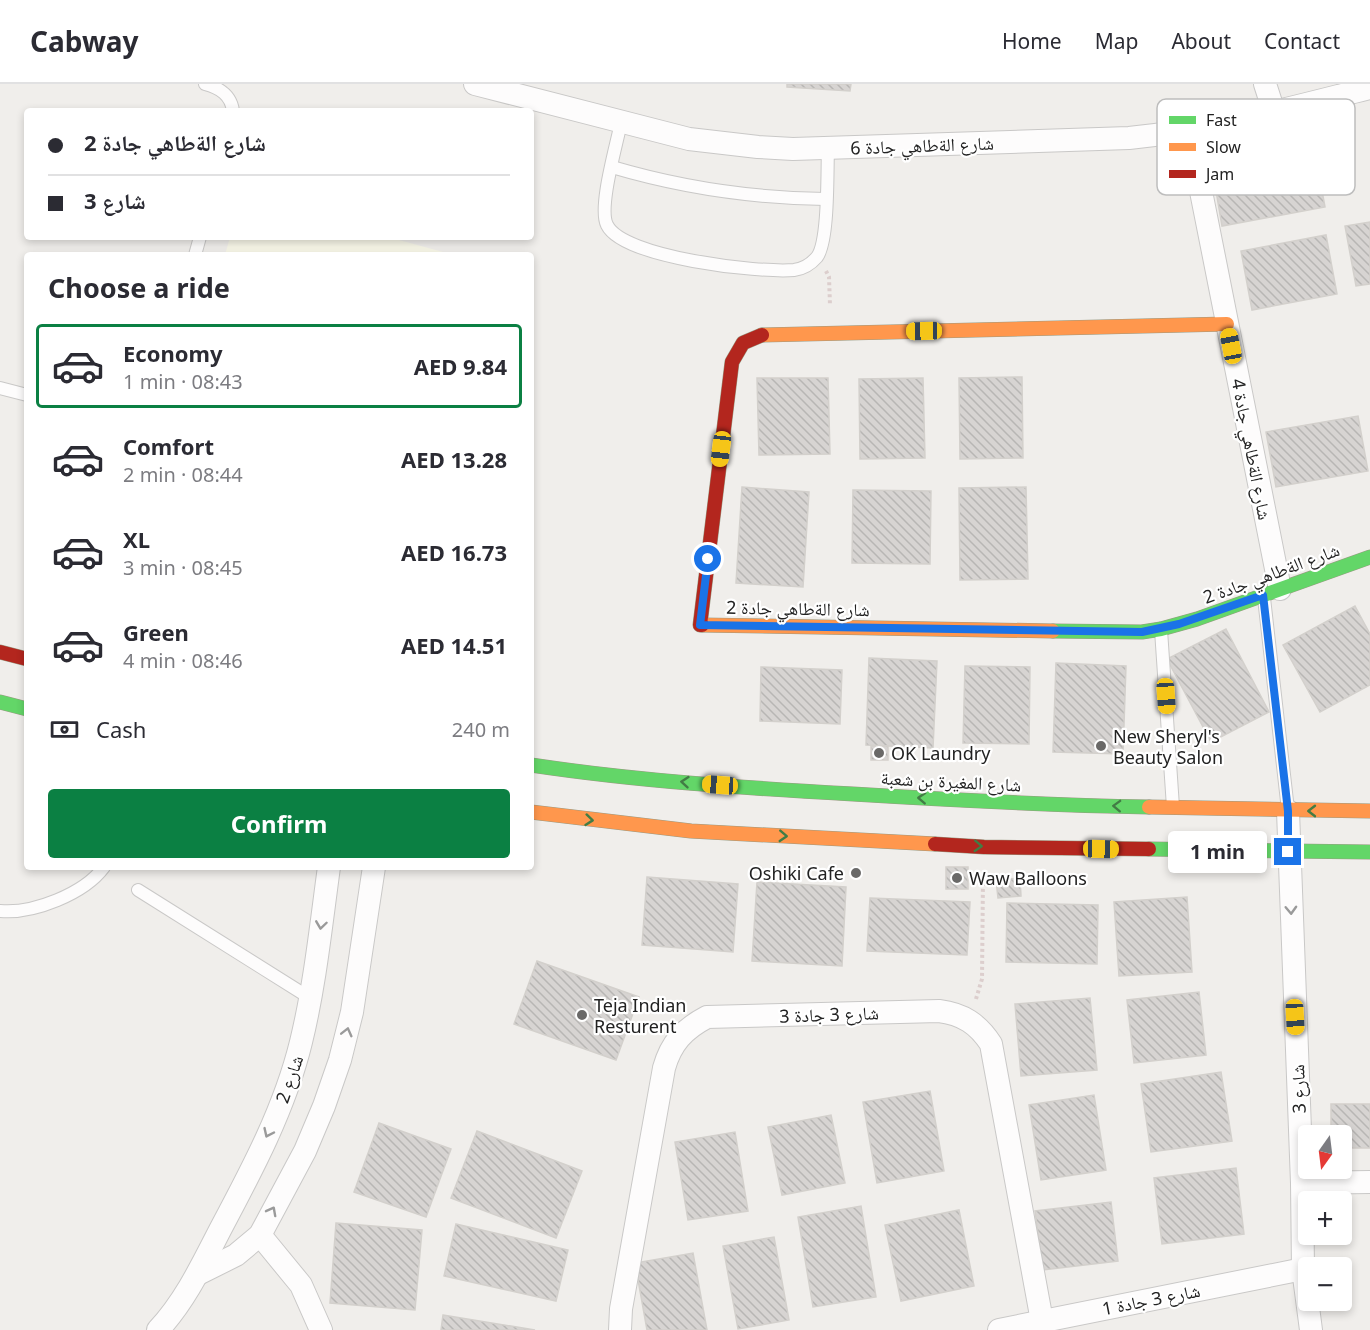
<!DOCTYPE html>
<html lang="en">
<head>
<meta charset="utf-8">
<style>
	body { margin:0; font-family:"Noto Sans","Noto Naskh Arabic",sans-serif; background:#f7f7f7; color:#2b2b33; height:100vh; display:flex; flex-direction:column; font-size:22px; white-space:nowrap }
	* { box-sizing:border-box; margin:0 }
	p { font-size:20px; color:#7c7c81 }
	.icon { flex:none; width:33px; height:33px; fill:none; stroke:currentColor; stroke-width:2; stroke-linecap:round; stroke-linejoin:round }
	.map { position:relative; flex:1; overflow:hidden }
	.side { position:absolute; left:24px; top:168px; width:510px; height:618px; display:flex; flex-direction:column; background:#fff; border-radius:6px; box-shadow:0 3px 9px #0003 }
	.side>* { flex:none }
	.guide { position:absolute; left:24px; top:24px; width:510px; height:132px; border-radius:6px; box-shadow:0 3px 9px #0003; display:grid; align-content:center; height:132px; padding:0 24px; background:#fff }
	.needle { width:39px; rotate:194deg }
	.tools { position:absolute; left:1298px; top:1041px; display:grid; gap:12px }
	.tools a { display:grid; place-items:center; width:54px; height:54px; border-radius:6px; background:#fff; box-shadow:0 3px 9px #0003; font-size:30px }
	.end { position:absolute; width:27px; height:27px; margin:-14px; border:8px solid #1a73e8; background:#fff; box-shadow:0 0 0 3px #fff }
	.from { border-radius:50% }
	.bubble { position:absolute; height:42px; border-radius:6px; background:#fff; box-shadow:0 3px 9px #0003; font-size:20px; font-weight:700; line-height:42px; text-align:center }
	.car { position:absolute; width:18px; height:36px; margin:-18px -9px; border-radius:8px; box-shadow:0 0 4px 2px #0007; background:linear-gradient(#f5c518 24%,#345 0 40%,#f5c518 0 76%,#345 0 86%,#f5c518 0) }
	.guide b { display:flex; align-items:center; gap:21px; height:57px; font-size:22px }
	.guide b+b { border-top:2px solid #e1e1e2 }
	.guide i { width:15px; height:15px; background:#2b2b33 }
	ul { padding:0; list-style:none }
	li { display:flex; align-items:center; gap:18px; height:84px; margin:0 12px 9px; padding:0 12px; border:3px solid transparent; border-radius:6px }
	li div { flex:1 }
	li b { display:block; font-size:22px }
	li em { font-style:normal; font-weight:700 }
	li.selected { border-color:#0b8043 }
	li>.icon { width:54px; height:54px; stroke-width:1.5 }
	h2 { padding:0 24px; font-size:27px; line-height:72px }
	.pay { display:flex; align-items:center; gap:15px; height:66px; padding:0 24px; font-size:22px }
	.pay p { margin-inline-start:auto }
	.action { display:flex; gap:12px; margin-top:auto; padding:12px 24px }
	.action a { flex:1; height:69px; border-radius:6px; background:#0b8043; color:#fff; font-size:24px; font-weight:700; line-height:69px; text-align:center }
	header { display:flex; align-items:center; gap:36px; box-sizing:border-box; height:84px; padding:0 30px; background:#fff; border-bottom:2px solid #e1e1e2 }
	header strong { font-size:28px }
	nav { display:flex; gap:33px; margin-inline-start:auto; font-size:21px }
	.map>svg:first-child { display:block }
</style>
</head>
<body>
<header>
<strong>Cabway</strong>
<nav><a>Home</a><a>Map</a><a>About</a><a>Contact</a></nav>
</header>
<div class="map">
<svg width="1370" height="1246" viewBox="0 0 1370 1246">
	<defs>
		<pattern id="building-back-hatch" width="6" height="6" patternUnits="userSpaceOnUse" patternTransform="scale(1.5)"><rect width="6" height="6" fill="#d7d4d2"/><path d="M-1 5l2 2M0 0l6 6M5-1l2 2" fill="none" stroke="#b8b6b4"/></pattern>
	</defs>
	<rect width="100%" height="100%" fill="#f0eeeb"/>
	<path fill="#f8f7e8" d="M230,153h158l66,18h-229z"/>
	<g fill="url(#building-back-hatch)" stroke="#d3d0cc" stroke-width="1.5">
		<path d="M787,0h64l-1,7 -63,-4z"/>
		<path d="M1313,59l12,64 -103,19 -11,-65z"/>
		<path d="M1370,138v62l-14,2 -11,-60z"/>
		<path d="M1326,151l11,59 -85,16 -11,-59z"/>
		<path d="M1022,293l1,81 -63,1 -1,-81z"/>
		<path d="M757,294h71l2,76 -71,1z"/>
		<path d="M923,294l2,80 -65,1 -1,-80z"/>
		<path d="M1358,332l10,55 -92,16 -10,-55z"/>
		<path d="M742,403l67,5 -6,95 -67,-4z"/>
		<path d="M1026,403l2,92 -68,1 -1,-92z"/>
		<path d="M853,406l78,1 -1,73 -78,-1z"/>
		<path d="M1355,522l15,28v51l-50,27 -37,-67z"/>
		<path d="M1226,545l43,83 -58,30 -44,-83z"/>
		<path d="M869,574l68,3 -4,87 -67,-3z"/>
		<path d="M1056,579l70,3 -3,88 -70,-2z"/>
		<path d="M965,582l65,1 -1,77 -66,-1z"/>
		<path d="M761,583l81,3 -2,54 -80,-3z"/>
		<rect x="871" y="662" width="17" height="14"/>
		<rect x="946" y="783" width="22" height="22"/>
		<path d="M647,793l91,7 -5,68 -91,-7z"/>
		<path d="M1020,794l1,18 -23,2 -2,-18z"/>
		<path d="M757,798l89,5 -4,79 -90,-5z"/>
		<path d="M1187,813l5,75 -73,4 -5,-74z"/>
		<path d="M870,814l100,4 -3,53 -100,-4z"/>
		<path d="M1007,819l91,2 -1,59 -91,-2z"/>
		<path d="M537,877l102,36 -23,63 -102,-36z"/>
		<path d="M1199,908l7,63 -72,8 -7,-63z"/>
		<path d="M1090,914l7,72 -76,6 -6,-72z"/>
		<path d="M1221,988l11,69 -81,11 -10,-68z"/>
		<path d="M930,1007l14,80 -67,12 -14,-81z"/>
		<path d="M1094,1011l12,75 -65,10 -12,-75z"/>
		<path d="M1331,1020h39v44h-29v-12h-10z"/>
		<path d="M831,1031l14,68 -63,12 -14,-68z"/>
		<path d="M379,1039l72,26 -25,68 -72,-25z"/>
		<path d="M477,1047l105,40 -26,67 -105,-40z"/>
		<path d="M735,1048l13,79 -60,9 -13,-78z"/>
		<path d="M1236,1084l8,66 -82,10 -8,-66z"/>
		<path d="M1111,1118l7,59 -75,9 -8,-59z"/>
		<path d="M861,1122l15,91 -63,10 -15,-90z"/>
		<path d="M959,1126l15,76 -73,15 -16,-76z"/>
		<path d="M336,1139l86,7 -7,80 -85,-7z"/>
		<path d="M456,1140l112,26 -12,51 -112,-25z"/>
		<path d="M774,1153l15,83 -51,9 -15,-83z"/>
		<path d="M693,1169l14,77h-60l-12,-67z"/>
		<path d="M443,1231l92,15h-94z"/>
	</g>
	<g fill="none" stroke-linecap="round" stroke-linejoin="round">
		<defs>
			<g id="lane">
				<path d="M205,0c15,4 26,11 28,27"/>
				<path d="M621,38c-4,22 -23,85 -14,103 16,33 152,48 187,45 8,-1 17,-6 23,-13 12,-16 10,-86 11,-108"/>
				<path d="M612,83c71,21 140,31 213,32"/>
				<path d="M195,171l5,-18"/>
				<path d="M0,304l27,7"/>
				<path d="M1264,514l24,212"/>
				<path d="M1161,546l12,177"/>
				<path d="M138,806l172,108"/>
				<path d="M0,827c33,3 84,-17 104,-44"/>
			</g>
			<g id="street">
				<path d="M475,0l214,55 69,8 35,2 336,-11c82,-8 161,-30 241,-50"/>
				<path d="M1265,0l9,28"/>
				<path d="M1189,47l91,458"/>
				<path d="M1288,727l14,372 1,86 8,61"/>
				<path d="M1302,1099l68,-1"/>
				<path d="M260,1151l41,50 20,45"/>
				<path d="M198,1190l38,-19 24,-20 45,-84 19,-45 16,-46 12,-48 22,-145"/>
				<path d="M158,1246c27,-29 44,-65 62,-100 32,-60 65,-122 81,-188 14,-57 20,-117 28,-175"/>
				<path d="M620,1246l1,-21 43,-241c7,-25 20,-39 43,-51l232,-6c24,3 39,13 52,33l51,277"/>
				<path d="M999,1246l304,-61"/>
			</g>
			<g id="fast">
				<path d="M1053,547l89,1 19,-3 36,-10 173,-62"/>
				<path d="M0,618l27,7"/>
				<path d="M531,681c107,16 214,23 322,29 98,6 197,11 296,13"/>
				<path d="M1149,765l221,3"/>
			</g>
			<g id="slow">
				<path d="M762,251l465,-11"/>
				<path d="M702,541l351,6"/>
				<path d="M1149,723l221,4"/>
				<path d="M531,728l160,19 244,13"/>
			</g>
			<g id="jam">
				<path d="M702,541h-2l32,-263 11,-19 19,-8"/>
				<path d="M0,568l27,7"/>
				<path d="M935,760l49,3 165,2"/>
			</g>
		</defs>
		<use href="#lane" stroke="#c9c8c7" stroke-width="14"/>
		<use href="#street" stroke="#c9c8c7" stroke-width="24"/>
		<use href="#fast" stroke="#999a82" stroke-width="15"/>
		<use href="#slow" stroke="#999a82" stroke-width="15"/>
		<use href="#jam" stroke="#999a82" stroke-width="15"/>
		<g stroke="#dccecd" stroke-width="4" stroke-dasharray="3 3" stroke-linecap="butt">
			<path d="M826,187l3,6 1,28"/>
			<path d="M976,915l6,-20 1,-103"/>
		</g>
		<use href="#lane" stroke="#fdfcfc" stroke-width="12"/>
		<use href="#street" stroke="#fdfcfc" stroke-width="22"/>
		<use href="#fast" stroke="#63d668" stroke-width="14"/>
		<use href="#slow" stroke="#ff974d" stroke-width="14"/>
		<use href="#jam" stroke="#b3261e" stroke-width="14"/>
	</g>
	<defs><path id="oneway-chevron" d="M-2-3.5L2.5 0L-2 3.5" fill="none" stroke-width="1.6" stroke-linecap="round" stroke-linejoin="round" transform="scale(1.5)"/></defs>
	<g stroke="#427c45">
		<use href="#oneway-chevron" transform="translate(685 698) rotate(-175)"/>
		<use href="#oneway-chevron" transform="translate(922 714) rotate(-177)"/>
		<use href="#oneway-chevron" transform="translate(1117 722) rotate(-178)"/>
		<use href="#oneway-chevron" transform="translate(1312 727) rotate(180)"/>
		<use href="#oneway-chevron" transform="translate(589 736) rotate(6)"/>
		<use href="#oneway-chevron" transform="translate(783 752) rotate(3)"/>
		<use href="#oneway-chevron" transform="translate(978 762) rotate(3)"/>
	</g>
	<g stroke="#9a9a9a">
		<use href="#oneway-chevron" transform="translate(1291 826) rotate(88)"/>
		<use href="#oneway-chevron" transform="translate(321 841) rotate(98)"/>
		<use href="#oneway-chevron" transform="translate(347 948) rotate(-76)"/>
		<use href="#oneway-chevron" transform="translate(268 1049) rotate(115)"/>
		<use href="#oneway-chevron" transform="translate(272 1127) rotate(-62)"/>
	</g>
	<g fill="none" stroke-linecap="round" stroke-linejoin="round">
		<path stroke="#1a73e8" stroke-width="8" d="M708,475l-8,66 442,7 37,-8 84,-29 25,216v41"/>
	</g>
	<g fill="#6a6968" stroke="#fff" stroke-width="2">
		<circle cx="1101" cy="662" r="6"/>
		<circle cx="879" cy="669" r="6"/>
		<circle cx="856" cy="789" r="6"/>
		<circle cx="957" cy="794" r="6"/>
		<circle cx="582" cy="931" r="6"/>
	</g>
	<g text-anchor="middle" dominant-baseline="central" stroke-width="4.5" stroke-linejoin="round" paint-order="stroke">
		<g font-size="18" fill="#222" stroke="#fff">
			<text transform="translate(922 61) rotate(-2)">شارع الةطاهي جادة 6</text>
			<text transform="translate(1252 365) rotate(79)">شارع الةطاهي جادة 4</text>
			<text transform="translate(1271 489) rotate(-20)">شارع الةطاهي جادة 2</text>
			<text transform="translate(798 524) rotate(1)">شارع الةطاهي جادة 2</text>
			<text transform="translate(951 697) rotate(3)">شارع المغيرة بن شعبة</text>
			<text transform="translate(829 930) rotate(-2)">شارع 3 جادة 3</text>
			<text transform="translate(289 995) rotate(-71)">شارع 2</text>
			<text transform="translate(1298 1005) rotate(-92)">شارع 3</text>
			<text transform="translate(1151 1215) rotate(-11)">شارع 3 جادة 1</text>
		</g>
		<g font-size="18" fill="#222" stroke="#fff" text-anchor="start">
			<text x="1113" y="652">New Sheryl's<tspan x="1113" dy="21">Beauty Salon</tspan></text>
			<text x="891" y="669">OK Laundry</text>
			<text x="844" y="789" text-anchor="end">Oshiki Cafe</text>
			<text x="969" y="794">Waw Balloons</text>
			<text x="594" y="921">Teja Indian<tspan x="594" dy="21">Resturent</tspan></text>
		</g>
	</g>
	<rect x="1157" y="15" width="198" height="96" rx="9" fill="#fff" stroke="#bdbdbd" stroke-width="1.5"/>
	<rect x="1169" y="32" width="27" height="8" fill="#63d668"/>
	<rect x="1169" y="59" width="27" height="8" fill="#ff974d"/>
	<rect x="1169" y="86" width="27" height="8" fill="#b3261e"/>
	<g font-size="16" fill="#222">
		<text x="1206" y="42">Fast</text>
		<text x="1206" y="69">Slow</text>
		<text x="1206" y="96">Jam</text>
	</g>
</svg>
<div class="tools">
<a><svg class="needle" viewBox="-14 -14 28 28"><path d="M0-13l5 13h-10z" fill="#e53935"/><path d="M0 13l5-13h-10z" fill="#7c7c81"/></svg></a>
<a>+</a>
<a>−</a>
</div>
<i class="end from" style="left:708px;top:475px"></i>
<i class="end" style="left:1288px;top:768px"></i>
<div class="bubble" style="left:1168px;top:747px;width:99px">1 min</div>
<i class="car" style="left:924px;top:247px;rotate:269deg"></i>
<i class="car" style="left:1231px;top:262px;rotate:349deg"></i>
<i class="car" style="left:721px;top:365px;rotate:187deg"></i>
<i class="car" style="left:1166px;top:612px;rotate:176deg"></i>
<i class="car" style="left:720px;top:701px;rotate:274deg"></i>
<i class="car" style="left:1101px;top:765px;rotate:91deg"></i>
<i class="car" style="left:1295px;top:933px;rotate:177deg"></i>
<div class="guide">
<b><i class="from"></i>شارع الةطاهي جادة 2</b>
<b><i></i>شارع 3</b>
</div>
<section class="side">
<h2>Choose a ride</h2>
<ul>
<li class="selected"><svg class="icon" aria-label="car" viewBox="0 0 24 24"><path d="M5 17H2v-5l4-1 3-4h7l3 4 3 1v5h-3M9 17h6M6 11h13"/><circle cx="7" cy="17" r="2"/><circle cx="17" cy="17" r="2"/></svg><div><b>Economy</b><p>1 min · 08:43</p></div><em>AED 9.84</em></li>
<li><svg class="icon" aria-label="car" viewBox="0 0 24 24"><path d="M5 17H2v-5l4-1 3-4h7l3 4 3 1v5h-3M9 17h6M6 11h13"/><circle cx="7" cy="17" r="2"/><circle cx="17" cy="17" r="2"/></svg><div><b>Comfort</b><p>2 min · 08:44</p></div><em>AED 13.28</em></li>
<li><svg class="icon" aria-label="car" viewBox="0 0 24 24"><path d="M5 17H2v-5l4-1 3-4h7l3 4 3 1v5h-3M9 17h6M6 11h13"/><circle cx="7" cy="17" r="2"/><circle cx="17" cy="17" r="2"/></svg><div><b>XL</b><p>3 min · 08:45</p></div><em>AED 16.73</em></li>
<li><svg class="icon" aria-label="car" viewBox="0 0 24 24"><path d="M5 17H2v-5l4-1 3-4h7l3 4 3 1v5h-3M9 17h6M6 11h13"/><circle cx="7" cy="17" r="2"/><circle cx="17" cy="17" r="2"/></svg><div><b>Green</b><p>4 min · 08:46</p></div><em>AED 14.51</em></li>
</ul>
<div class="pay"><svg class="icon" aria-label="cash" viewBox="0 0 24 24"><path d="M3 7h18v10H3z"/><circle cx="12" cy="12" r="2"/></svg>Cash<p>240 m</p></div>
<div class="action"><a>Confirm</a></div>
</section>
</div>
</body>
</html>
